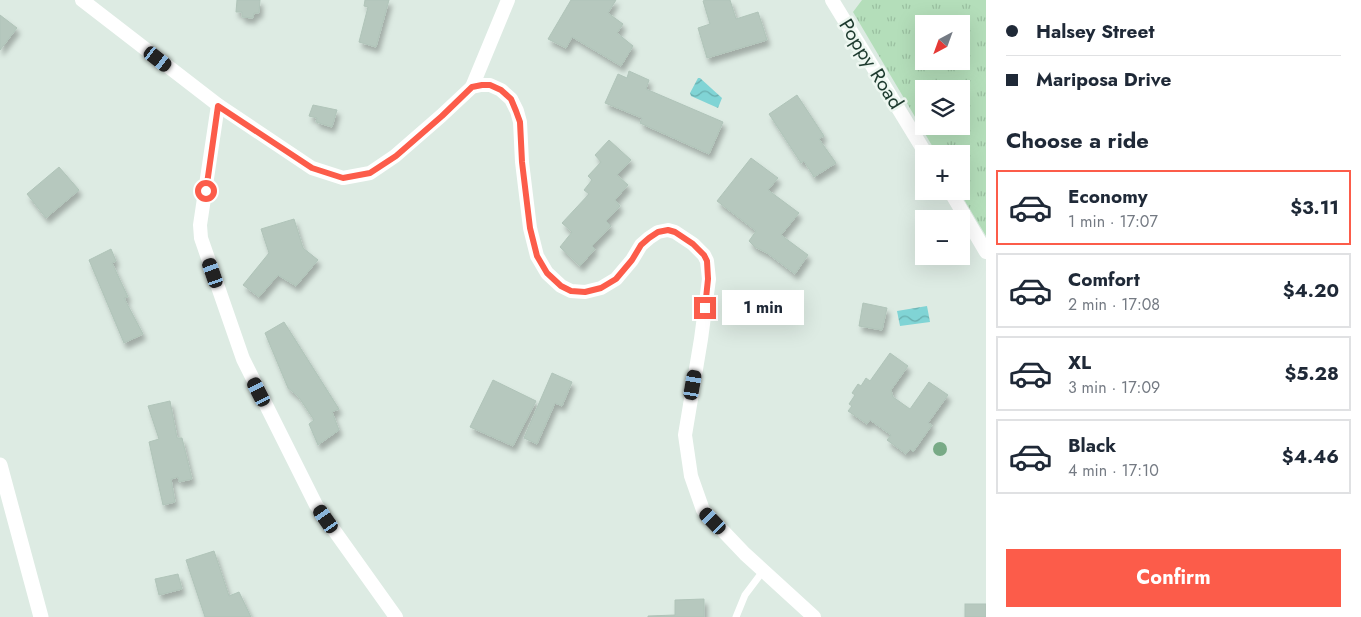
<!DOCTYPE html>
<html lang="en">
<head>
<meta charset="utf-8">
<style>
	body { margin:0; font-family:Jost,sans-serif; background:#f6f6f7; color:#1f2937; height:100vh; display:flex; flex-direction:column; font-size:19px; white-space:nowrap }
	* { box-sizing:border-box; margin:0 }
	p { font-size:16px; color:#747a83 }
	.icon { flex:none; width:28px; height:28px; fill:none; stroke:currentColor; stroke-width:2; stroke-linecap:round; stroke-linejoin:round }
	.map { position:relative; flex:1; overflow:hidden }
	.side { display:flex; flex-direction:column; background:#fff; width:375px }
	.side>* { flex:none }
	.banner { display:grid; align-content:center; height:110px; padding:0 20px; background:#fff }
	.needle { width:32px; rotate:221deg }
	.buttons { position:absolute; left:915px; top:15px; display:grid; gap:10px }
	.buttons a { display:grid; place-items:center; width:55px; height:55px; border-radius:0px; background:#fff; box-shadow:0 5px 20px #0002; font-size:25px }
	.end { position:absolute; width:22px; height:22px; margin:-11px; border:6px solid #fc5c4a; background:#fff; box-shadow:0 0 0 2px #fff }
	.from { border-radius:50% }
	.bubble { position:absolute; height:35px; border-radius:0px; background:#fff; box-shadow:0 5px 20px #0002; font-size:16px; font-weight:700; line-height:35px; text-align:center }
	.car { position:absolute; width:15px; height:30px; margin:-15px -8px; border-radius:6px; box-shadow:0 0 4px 1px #0007; background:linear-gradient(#222 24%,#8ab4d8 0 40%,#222 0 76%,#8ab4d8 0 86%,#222 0) }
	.banner b { display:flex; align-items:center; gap:18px; height:48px; font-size:19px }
	.banner b+b { border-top:1px solid #e0e1e3 }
	.banner i { width:12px; height:12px; background:#1f2937 }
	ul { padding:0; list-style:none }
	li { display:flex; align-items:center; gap:15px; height:75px; margin:0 10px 8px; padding:0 10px; border:2px solid #e0e1e3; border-radius:0px }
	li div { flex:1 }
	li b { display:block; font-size:19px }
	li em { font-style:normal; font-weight:700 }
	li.selected { border-color:#fc5c4a }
	li>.icon { width:45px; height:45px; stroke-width:1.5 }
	h2 { padding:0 20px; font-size:22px; line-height:60px }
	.primary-button { display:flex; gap:10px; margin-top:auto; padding:10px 20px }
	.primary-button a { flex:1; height:58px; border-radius:0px; background:#fc5c4a; color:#fff; font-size:20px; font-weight:700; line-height:58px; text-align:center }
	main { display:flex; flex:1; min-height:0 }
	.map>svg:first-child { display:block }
</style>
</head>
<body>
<main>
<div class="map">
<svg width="986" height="617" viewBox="0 0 986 617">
	<defs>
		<pattern id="park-tufts" width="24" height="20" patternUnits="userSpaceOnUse" patternTransform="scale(1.25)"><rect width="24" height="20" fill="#b4deba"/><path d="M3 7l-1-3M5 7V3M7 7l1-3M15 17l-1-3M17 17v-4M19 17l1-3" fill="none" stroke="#9abfa0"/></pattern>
		<pattern id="water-waves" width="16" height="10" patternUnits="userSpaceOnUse" patternTransform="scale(1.25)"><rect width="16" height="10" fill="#80d4d5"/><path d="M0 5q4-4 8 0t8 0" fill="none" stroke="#68adad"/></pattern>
		<filter id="shadow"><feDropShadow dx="3" dy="5.5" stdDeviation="2.5" flood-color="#0004"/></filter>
	</defs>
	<rect width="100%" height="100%" fill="#ddebe3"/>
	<path fill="url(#park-tufts)" fill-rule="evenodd" d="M862,0h124v236l-27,-45h2v-37h-24l-84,-142zM924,24h37v37h-37zM924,89h37v37h-37z"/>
	<g fill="url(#water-waves)">
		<path d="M698,78h2l22,20 -4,10 -27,-12 -1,-3z"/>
		<path d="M927,306l3,16 -30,4 -3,-15z"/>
	</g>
	<g fill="#b6c8be" stroke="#b0c4b9" filter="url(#shadow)">
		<path d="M237,0h23l-1,13h-5l-1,5 -11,-1v-5h-6z"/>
		<path d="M365,0h24l-13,47 -17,-5 9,-35 -4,-1z"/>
		<path d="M571,0h45l-8,13 15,11 -6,9 16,13 -12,20 -49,-29 -6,11 -18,-9z"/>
		<path d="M705,0h25l6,19 22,-7 9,28 -60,18 -9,-30 12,-4 -7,-23z"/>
		<path d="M0,15l17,13 -17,22z"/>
		<path d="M629,71l20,9 -3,9 77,33 -14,32 -69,-31 2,-5 -37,-15 13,-29 9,4z"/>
		<path d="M797,95l27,41 -5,3 17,24 -22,14 -10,-16 -3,2 -32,-49z"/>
		<path d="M313,105l24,5 -5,17 -16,-5 1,-4 -8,-2z"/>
		<path d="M609,140l22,20 -14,15 11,10 -13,15 5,6 -14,15 5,5 -19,20 3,3 -15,17 -20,-19 12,-15 -10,-9 27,-29 -5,-4 8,-10 -4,-4 13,-14 -6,-7z"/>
		<path d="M751,158l27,20 -10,12 31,23 -18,22 27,20 -13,19 -28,-21 -12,-6 -6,-6 7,-10 -39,-30z"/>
		<path d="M59,167l20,23 -33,28 -19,-24z"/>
		<path d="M294,219l9,29 15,12 -22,26 -18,-11 -19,22 -16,-12 26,-32 -8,-24z"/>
		<path d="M111,249l5,12 -4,2 16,34 -4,1 19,36 -19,9 -35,-83z"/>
		<path d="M863,303l24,5 -5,22 -23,-4z"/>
		<path d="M284,322l55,87 -7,3 7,18 -21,15 -9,-21 5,-4 -16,-24 -10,-8 -23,-55z"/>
		<path d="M890,353l18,13 -17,24 2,7 17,12 19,-27 19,13 -20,28 4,2 -19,27 -3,-3 -4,5 -19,-14 4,-5 -21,-15 -3,4 -19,-13 4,-5 -3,-2 6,-9 -3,-2 6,-9 3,2 5,-8 4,3z"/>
		<path d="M552,373l20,9 -10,24 -7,-3 -18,41 -13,-6z"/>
		<path d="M493,380l43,21 -23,45 -43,-19z"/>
		<path d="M170,401l7,37h5l10,41 -13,3 -1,-5 -7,2 4,23 -12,3 -14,-63 10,-3 -11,-33z"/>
		<path d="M214,551l15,45 10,-4 12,25h-46l-19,-57z"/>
		<path d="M178,574l4,15 -23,6 -4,-16z"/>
		<path d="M704,599v18h-56v-1l27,-1v-15z"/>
		<rect x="965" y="604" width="21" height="13"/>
	</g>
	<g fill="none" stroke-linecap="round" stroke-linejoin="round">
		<path stroke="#fff" stroke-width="7" d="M736,617l9,-22 18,-24"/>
		<g stroke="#fff" stroke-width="14">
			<path d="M82,0l136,105 94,63 31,10 27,-5 25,-17 46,-40 31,-29 9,-2h9l11,5 10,9 6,12 3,11 2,40 8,66 7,28 10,17 14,13 10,5 14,1 16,-4 15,-9 16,-19 9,-15 8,-7 9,-6 10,-2 7,2 18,12 11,11 3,6 2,18 -8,60 -16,96 6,41 12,34 42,44 69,63"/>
			<path d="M832,0l94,154"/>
			<path d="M472,87l36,-87"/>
			<path d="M218,105l-18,120 1,13 42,121 73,146 80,112"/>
			<path d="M950,191l36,61"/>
		</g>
		<path stroke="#fff" stroke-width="15" d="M0,465l41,152"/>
	</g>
	<circle fill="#78aa86" cx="940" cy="449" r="7"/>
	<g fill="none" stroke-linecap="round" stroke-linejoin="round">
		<path stroke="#fc5c4a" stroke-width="6" d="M206,191l12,-85 94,62 31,10 27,-5 26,-17 46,-40 30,-29 10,-2h8l11,5 10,9 5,12 4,11 2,40 8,66 7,28 10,17 14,13 10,5 14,1 16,-4 15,-9 16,-19 9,-15 8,-7 9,-6 10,-2 7,2 18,12 11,11 3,6 1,18 -3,29"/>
	</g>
	<g text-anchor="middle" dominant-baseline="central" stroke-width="5" stroke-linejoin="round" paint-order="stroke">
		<g font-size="20" fill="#1e3b2f" stroke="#eef7f1">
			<text transform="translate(871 64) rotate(58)">Poppy Road</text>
		</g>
	</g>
</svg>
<div class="buttons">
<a><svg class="needle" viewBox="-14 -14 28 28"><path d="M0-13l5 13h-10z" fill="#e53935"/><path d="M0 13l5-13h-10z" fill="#747a83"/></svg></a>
<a><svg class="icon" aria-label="layers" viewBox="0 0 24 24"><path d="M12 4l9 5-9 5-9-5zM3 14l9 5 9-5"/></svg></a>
<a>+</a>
<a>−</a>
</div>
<i class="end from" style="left:206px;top:191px"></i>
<i class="end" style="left:705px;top:308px"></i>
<div class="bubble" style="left:722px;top:290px;width:82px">1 min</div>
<i class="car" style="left:158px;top:59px;rotate:128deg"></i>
<i class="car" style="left:213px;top:273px;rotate:341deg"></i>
<i class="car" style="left:693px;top:385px;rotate:10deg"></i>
<i class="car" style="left:259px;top:392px;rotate:333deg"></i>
<i class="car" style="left:326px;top:519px;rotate:325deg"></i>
<i class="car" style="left:713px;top:521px;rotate:316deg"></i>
</div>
<section class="side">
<div class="banner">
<b><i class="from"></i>Halsey Street</b>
<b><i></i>Mariposa Drive</b>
</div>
<h2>Choose a ride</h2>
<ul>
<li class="selected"><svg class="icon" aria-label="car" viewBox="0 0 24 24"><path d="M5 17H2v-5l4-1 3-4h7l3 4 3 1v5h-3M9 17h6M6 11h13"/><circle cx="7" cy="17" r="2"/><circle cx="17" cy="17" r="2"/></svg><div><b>Economy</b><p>1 min · 17:07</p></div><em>$3.11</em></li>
<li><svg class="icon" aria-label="car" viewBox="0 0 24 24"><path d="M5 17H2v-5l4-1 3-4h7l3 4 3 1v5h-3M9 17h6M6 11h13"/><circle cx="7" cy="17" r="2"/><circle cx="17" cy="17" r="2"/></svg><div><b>Comfort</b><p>2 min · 17:08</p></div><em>$4.20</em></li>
<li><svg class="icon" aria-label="car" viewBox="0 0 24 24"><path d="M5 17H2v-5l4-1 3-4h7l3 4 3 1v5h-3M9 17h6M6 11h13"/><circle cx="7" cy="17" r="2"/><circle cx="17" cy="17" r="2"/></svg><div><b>XL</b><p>3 min · 17:09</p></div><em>$5.28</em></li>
<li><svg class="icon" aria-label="car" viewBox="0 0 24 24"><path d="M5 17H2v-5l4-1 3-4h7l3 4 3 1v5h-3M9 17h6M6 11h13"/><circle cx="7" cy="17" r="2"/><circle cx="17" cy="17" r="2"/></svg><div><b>Black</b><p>4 min · 17:10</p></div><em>$4.46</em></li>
</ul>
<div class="primary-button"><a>Confirm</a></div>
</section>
</main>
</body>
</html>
